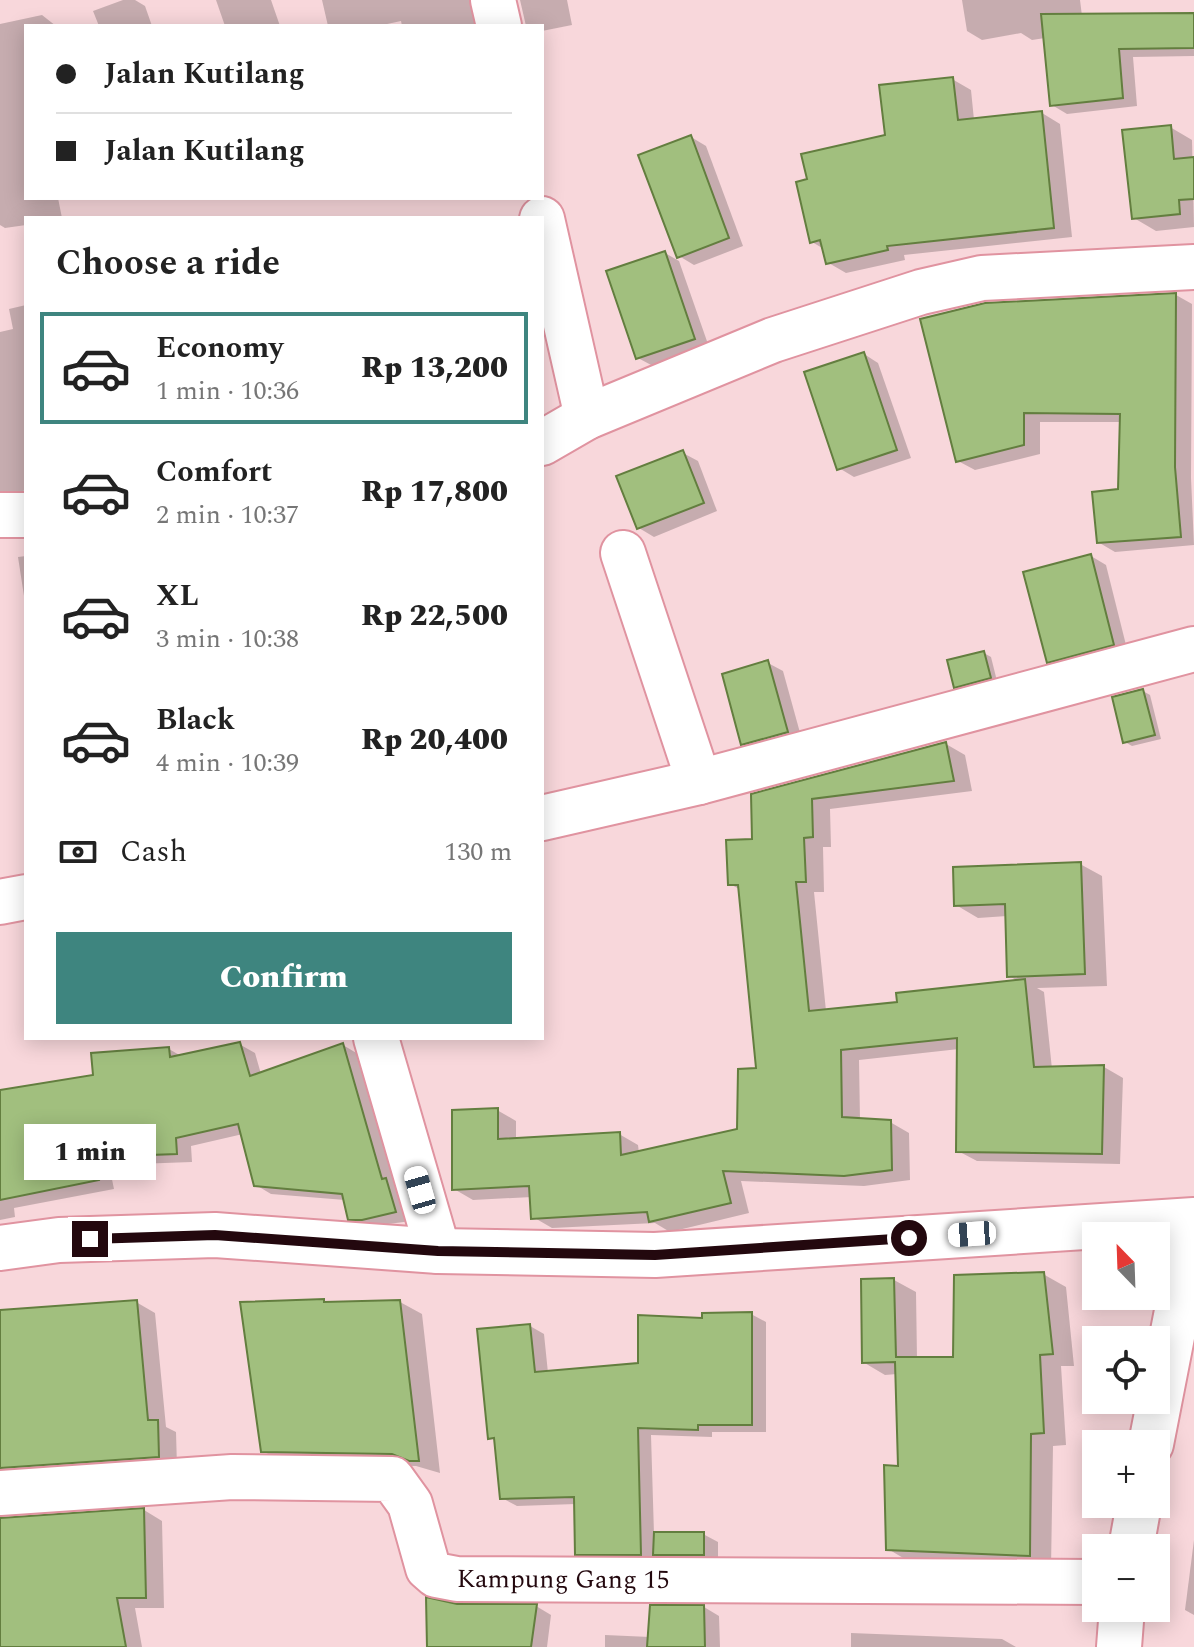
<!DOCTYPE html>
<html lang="en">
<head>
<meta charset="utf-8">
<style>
	body { margin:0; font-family:Spectral,serif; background:#f6f6f6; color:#222; height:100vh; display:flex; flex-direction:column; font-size:30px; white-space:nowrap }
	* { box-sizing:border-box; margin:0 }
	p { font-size:26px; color:#767676 }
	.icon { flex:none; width:44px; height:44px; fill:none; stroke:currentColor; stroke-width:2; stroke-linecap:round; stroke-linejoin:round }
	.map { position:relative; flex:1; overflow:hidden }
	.drawer { position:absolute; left:24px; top:216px; width:520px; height:824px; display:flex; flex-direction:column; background:#fff; border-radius:0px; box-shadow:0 4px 20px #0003 }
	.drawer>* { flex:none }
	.top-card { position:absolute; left:24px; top:24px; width:520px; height:176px; border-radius:0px; box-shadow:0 4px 20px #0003; display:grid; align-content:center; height:176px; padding:0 32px; background:#fff }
	.needle { width:52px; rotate:337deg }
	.fabs { position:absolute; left:1082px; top:1222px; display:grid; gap:16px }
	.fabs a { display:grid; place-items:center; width:88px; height:88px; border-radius:0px; background:#fff; box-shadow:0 4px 20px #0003; font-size:40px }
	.end { position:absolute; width:36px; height:36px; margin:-18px; border:10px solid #23080e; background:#fff; box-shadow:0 0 0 4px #fff }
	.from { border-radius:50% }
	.bubble { position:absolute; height:56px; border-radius:0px; background:#fff; box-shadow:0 4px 20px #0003; font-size:26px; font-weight:800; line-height:56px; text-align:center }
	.car { position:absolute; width:24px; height:48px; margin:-24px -12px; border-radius:10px; box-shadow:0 0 6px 2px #0007; background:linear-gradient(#fff 24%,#345 0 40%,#fff 0 76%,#345 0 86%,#fff 0) }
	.top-card b { display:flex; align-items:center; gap:28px; height:76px; font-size:30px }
	.top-card b+b { border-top:2px solid #e0e0e0 }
	.top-card i { width:20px; height:20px; background:#222 }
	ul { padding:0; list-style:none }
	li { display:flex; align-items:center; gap:24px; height:112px; margin:0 16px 12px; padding:0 16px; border:4px solid transparent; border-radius:0px }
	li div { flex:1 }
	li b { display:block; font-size:30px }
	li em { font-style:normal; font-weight:800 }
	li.active { border-color:#3e857f }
	li>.icon { width:72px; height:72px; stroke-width:1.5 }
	h2 { padding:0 32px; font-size:36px; line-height:96px }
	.pay { display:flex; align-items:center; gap:20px; height:88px; padding:0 32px; font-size:30px }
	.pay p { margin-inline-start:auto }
	.button { display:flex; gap:16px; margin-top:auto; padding:16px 32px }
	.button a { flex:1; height:92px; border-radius:0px; background:#3e857f; color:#fff; font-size:32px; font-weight:800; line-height:92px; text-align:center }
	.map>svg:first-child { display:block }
</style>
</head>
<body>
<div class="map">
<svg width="1194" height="1647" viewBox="0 0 1194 1647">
	<rect width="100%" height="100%" fill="#f8d7db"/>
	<g fill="#0003">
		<path d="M123,0h12l10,6 7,20h-53l-6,-15z"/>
		<path d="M216,0h55l9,26h-55z"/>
		<path d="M322,0h158l3,26h-81l-1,-5 -23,5h-50z"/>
		<path d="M520,0h47l5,25 -30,6v-5h-16z"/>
		<path d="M962,0h118l2,16 112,-1v41l-61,1 4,49 -70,8 -15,-9 -7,-67 -13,2 -11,-7 -39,7 -15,-9z"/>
		<path d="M42,15l14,11h-30v172h32l4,20h-36v7l-21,3 -5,-3v-201z"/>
		<path d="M952,79l19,11 3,30 68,-7 18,11 12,113 -168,18 1,5 -59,13 -19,-11 -3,-13 -12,-7 -3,-61 78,-44z"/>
		<path d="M1170,127l22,13 2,87 -38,4 -22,-13z"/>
		<path d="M691,137l15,9 37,100 -49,19 -15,-9z"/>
		<path d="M665,253l14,8 30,86 -56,19 -15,-8z"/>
		<path d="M1176,295l16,9 -1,174 3,67 -79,7 -17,-10 22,-51 2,-69h-82v32l-65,16 -17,-9z"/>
		<path d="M26,305v185l-19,6 -7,-4v-160l13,-3 -4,-20z"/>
		<path d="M864,354l14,9 33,95 -57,19 -15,-9z"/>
		<path d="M683,453l15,8 19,50 -63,26 -15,-9z"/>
		<path d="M26,556v53l-8,-52z"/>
		<path d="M1091,556l15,9 22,88 -64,17 -15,-9z"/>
		<path d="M984,653l7,4 6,24 -34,9 -7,-4z"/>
		<path d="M768,663l15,8 19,69 -45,12 -15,-8z"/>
		<path d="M1143,691l7,4 11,44 -29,7 -7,-4z"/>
		<path d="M946,744l19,11 7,36 -142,18 1,38h-8l1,45h-10l12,119 73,-7 121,-22 -11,-6 -2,-60 -29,2 -22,-13 124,-41 22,12 5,110 -70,2 7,4 8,77 52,-2 19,11 -3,86 -143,-3 -19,-10 1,-102 -100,11 1,60 30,2 19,11 1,47 -46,6 -123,-5 8,32 -79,19 -15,-9 -103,5 -19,-11 -1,-20 -59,3 -19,-11 43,-79 19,11v19l103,-6 19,11 1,8 100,-23 20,-60 -18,-180 -11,-6 24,-43 -1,-46z"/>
		<path d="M239,1044l16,9 6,21 82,-29 15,9 38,132 6,3 9,32 -45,6 -16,-9 -5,-18 -74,-6 -15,-9 -13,-51 -52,12 1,16 -83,3 5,24 -100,19 1,9 -15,3v-128l95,-16 74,-27 12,7z"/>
		<path d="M1043,1274l23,13 8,79h-13l5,79 -13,1 -2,122 -141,-6 -22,-13 12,-80 -3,-95 -12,1 -22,-13 31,-82 22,12 1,67h38z"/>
		<path d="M136,1302l19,11 11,114 10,5 1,35 -177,21v-174l75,-7v-3z"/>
		<path d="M400,1302l22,12 18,159 -24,-7 -131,-2 -22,-13z"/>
		<path d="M751,1314l15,8v110h-54v5l-61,-2 3,99h49l15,8v21l-48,-1 -16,-9 1,9h-64l-14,-9 -1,-49 -59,2 -15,-8 -6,-57 -6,-4 40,-111 14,8 4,39 92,-8 64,-45z"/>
		<path d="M144,1510l18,11 2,87h-29l7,39h-142v-127z"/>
		<path d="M1194,1540v75l-9,-5z"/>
		<path d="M457,1606h79l15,9 -4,32h-118z"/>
		<path d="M704,1607l15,9 1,31h-115v-12l45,2z"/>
		<path d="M851,1633l151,6 14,8h-165z"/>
	</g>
	<g fill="#a1bf7e" stroke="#637e3f" stroke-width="2">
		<path d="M1194,13v35l-75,1 4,49 -73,8 -9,-92z"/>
		<path d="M953,77l5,43 84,-9 12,117 -167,18 1,4 -62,14 -6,-24 -10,3 -14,-61 11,-3 -6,-25 84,-19 -6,-50z"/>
		<path d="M1171,125l3,34 20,-2v42l-15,1 1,14 -48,5 -10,-89z"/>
		<path d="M691,135l38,103 -52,20 -39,-103z"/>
		<path d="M665,251l30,88 -59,20 -30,-88z"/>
		<path d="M1176,293l-1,174 6,70 -84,6 -5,-51 26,-3 2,-75 -96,-1v32l-68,17 -36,-143 65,-16z"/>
		<path d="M864,352l33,98 -60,20 -33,-98z"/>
		<path d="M683,450l21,53 -67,26 -21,-53z"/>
		<path d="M1091,554l23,91 -67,18 -24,-91z"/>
		<path d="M984,651l7,27 -37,10 -7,-28z"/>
		<path d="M768,660l20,72 -47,13 -19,-71z"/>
		<path d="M1143,689l12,46 -32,8 -11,-46z"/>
		<path d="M946,742l8,39 -142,18 1,38 -9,1 2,44h-10l13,129 88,-9 -1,-9 129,-14 9,88 70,-2 -2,89 -146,-2 1,-114 -116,12 1,67 49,3 1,50 -48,6 -121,-5 8,32 -82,19 -2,-10 -116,7 -2,-33 -77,4v-80l46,-2v31l122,-7 1,23 116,-26 1,-60 18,-1 -18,-183h-10l-2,-45 26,-1 -1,-45z"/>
		<path d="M1081,862l4,112 -78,3 -2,-73 -51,2 -1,-39z"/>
		<path d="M240,1042l10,34 93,-33 39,136 4,-1 10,34 -34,8h-14l-6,-26 -88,-8 -16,-62 -62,14 1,16 -82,3 4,23 -99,20v-110l93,-15 -2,-22 78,-6 1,10z"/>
		<path d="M1044,1272l9,82 -13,1 4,78 -13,1 -1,122 -144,-6 -2,-85 14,1 -3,-104 -33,1 -1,-84 33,-1 2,79h57l1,-82z"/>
		<path d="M324,1299v3l76,-2 19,161h-10l-17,-7 -131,-2 -21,-150z"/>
		<path d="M137,1300l11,120h10l1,37 -159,11v-158z"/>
		<path d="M752,1312v113h-54v5l-60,-2 3,127h-66l-1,-58 -74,2 -6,-61 -6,1 -11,-110 53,-5 5,48 103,-9v-48l64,3v-5z"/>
		<path d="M144,1508l2,90h-29l9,49h-126v-129z"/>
		<path d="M654,1532h50v23h-51z"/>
		<path d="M426,1597l31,7h80l-6,43h-104z"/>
		<path d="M650,1605h54l1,42h-58z"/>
	</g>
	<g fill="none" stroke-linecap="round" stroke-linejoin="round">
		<defs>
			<g id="minor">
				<path d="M493,0l6,26"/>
				<path d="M542,219l45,198"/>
				<path d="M542,443l45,-26 186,-77 148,-48 61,-14 212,-11"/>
				<path d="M0,515h26"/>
				<path d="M623,553l76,229"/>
				<path d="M542,818l157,-36 495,-133"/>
				<path d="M0,902l26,-5"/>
				<path d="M376,1038l62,213"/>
				<path id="s1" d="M0,1493l232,-16 160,2 18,25 18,64 8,7 21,4 639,3"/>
			</g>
			<g id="tertiary">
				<path d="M0,1248l59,-8 156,-5 223,16 217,4 539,-35"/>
				<path d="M1151,1444l43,-220"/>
				<path d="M1131,1548l8,-44"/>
				<path d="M1119,1647l3,-39"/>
			</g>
		</defs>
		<use href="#minor" stroke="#e093a0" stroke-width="48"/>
		<use href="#tertiary" stroke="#e093a0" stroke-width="48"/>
		<use href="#minor" stroke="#fff" stroke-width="44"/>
		<use href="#tertiary" stroke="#fff" stroke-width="44"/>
	</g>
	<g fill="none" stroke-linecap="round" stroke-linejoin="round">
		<path stroke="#23080e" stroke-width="10" d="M90,1239l125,-4 223,16 217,4 254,-17"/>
	</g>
	<g text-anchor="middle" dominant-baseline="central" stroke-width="6" stroke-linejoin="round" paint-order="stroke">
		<g font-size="26" fill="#23080e" stroke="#fff">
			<text stroke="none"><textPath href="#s1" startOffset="628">Kampung Gang 15</textPath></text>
		</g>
	</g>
</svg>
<div class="fabs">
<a><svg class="needle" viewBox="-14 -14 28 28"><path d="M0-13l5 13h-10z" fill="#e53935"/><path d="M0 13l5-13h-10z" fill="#767676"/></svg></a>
<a><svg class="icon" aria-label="locate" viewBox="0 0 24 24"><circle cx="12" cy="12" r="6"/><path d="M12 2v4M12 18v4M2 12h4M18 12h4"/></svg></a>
<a>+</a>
<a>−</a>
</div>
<i class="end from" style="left:909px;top:1238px"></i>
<i class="end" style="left:90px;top:1239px"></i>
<div class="bubble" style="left:24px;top:1124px;width:132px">1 min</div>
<i class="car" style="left:420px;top:1190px;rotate:344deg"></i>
<i class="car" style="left:972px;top:1234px;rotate:266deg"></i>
<div class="top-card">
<b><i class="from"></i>Jalan Kutilang</b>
<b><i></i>Jalan Kutilang</b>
</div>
<section class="drawer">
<h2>Choose a ride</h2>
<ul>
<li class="active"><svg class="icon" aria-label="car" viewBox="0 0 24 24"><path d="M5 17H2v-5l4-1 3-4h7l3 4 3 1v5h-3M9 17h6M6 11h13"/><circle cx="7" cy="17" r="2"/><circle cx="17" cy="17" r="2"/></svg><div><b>Economy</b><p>1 min · 10:36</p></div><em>Rp 13,200</em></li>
<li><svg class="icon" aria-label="car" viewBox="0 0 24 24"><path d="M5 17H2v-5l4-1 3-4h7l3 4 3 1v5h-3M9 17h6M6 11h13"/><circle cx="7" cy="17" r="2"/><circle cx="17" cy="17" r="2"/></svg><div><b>Comfort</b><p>2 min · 10:37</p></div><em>Rp 17,800</em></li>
<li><svg class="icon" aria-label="car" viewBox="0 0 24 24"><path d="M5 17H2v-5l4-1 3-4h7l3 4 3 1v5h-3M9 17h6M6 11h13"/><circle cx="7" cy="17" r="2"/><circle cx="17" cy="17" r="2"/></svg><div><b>XL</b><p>3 min · 10:38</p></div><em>Rp 22,500</em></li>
<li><svg class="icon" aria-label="car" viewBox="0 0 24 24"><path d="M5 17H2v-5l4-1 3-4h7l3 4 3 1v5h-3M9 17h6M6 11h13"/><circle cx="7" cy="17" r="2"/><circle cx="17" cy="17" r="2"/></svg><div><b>Black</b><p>4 min · 10:39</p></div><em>Rp 20,400</em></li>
</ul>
<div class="pay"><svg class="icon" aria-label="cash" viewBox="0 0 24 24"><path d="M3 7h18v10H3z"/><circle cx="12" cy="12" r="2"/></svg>Cash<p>130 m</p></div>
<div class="button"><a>Confirm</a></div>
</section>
</div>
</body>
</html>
